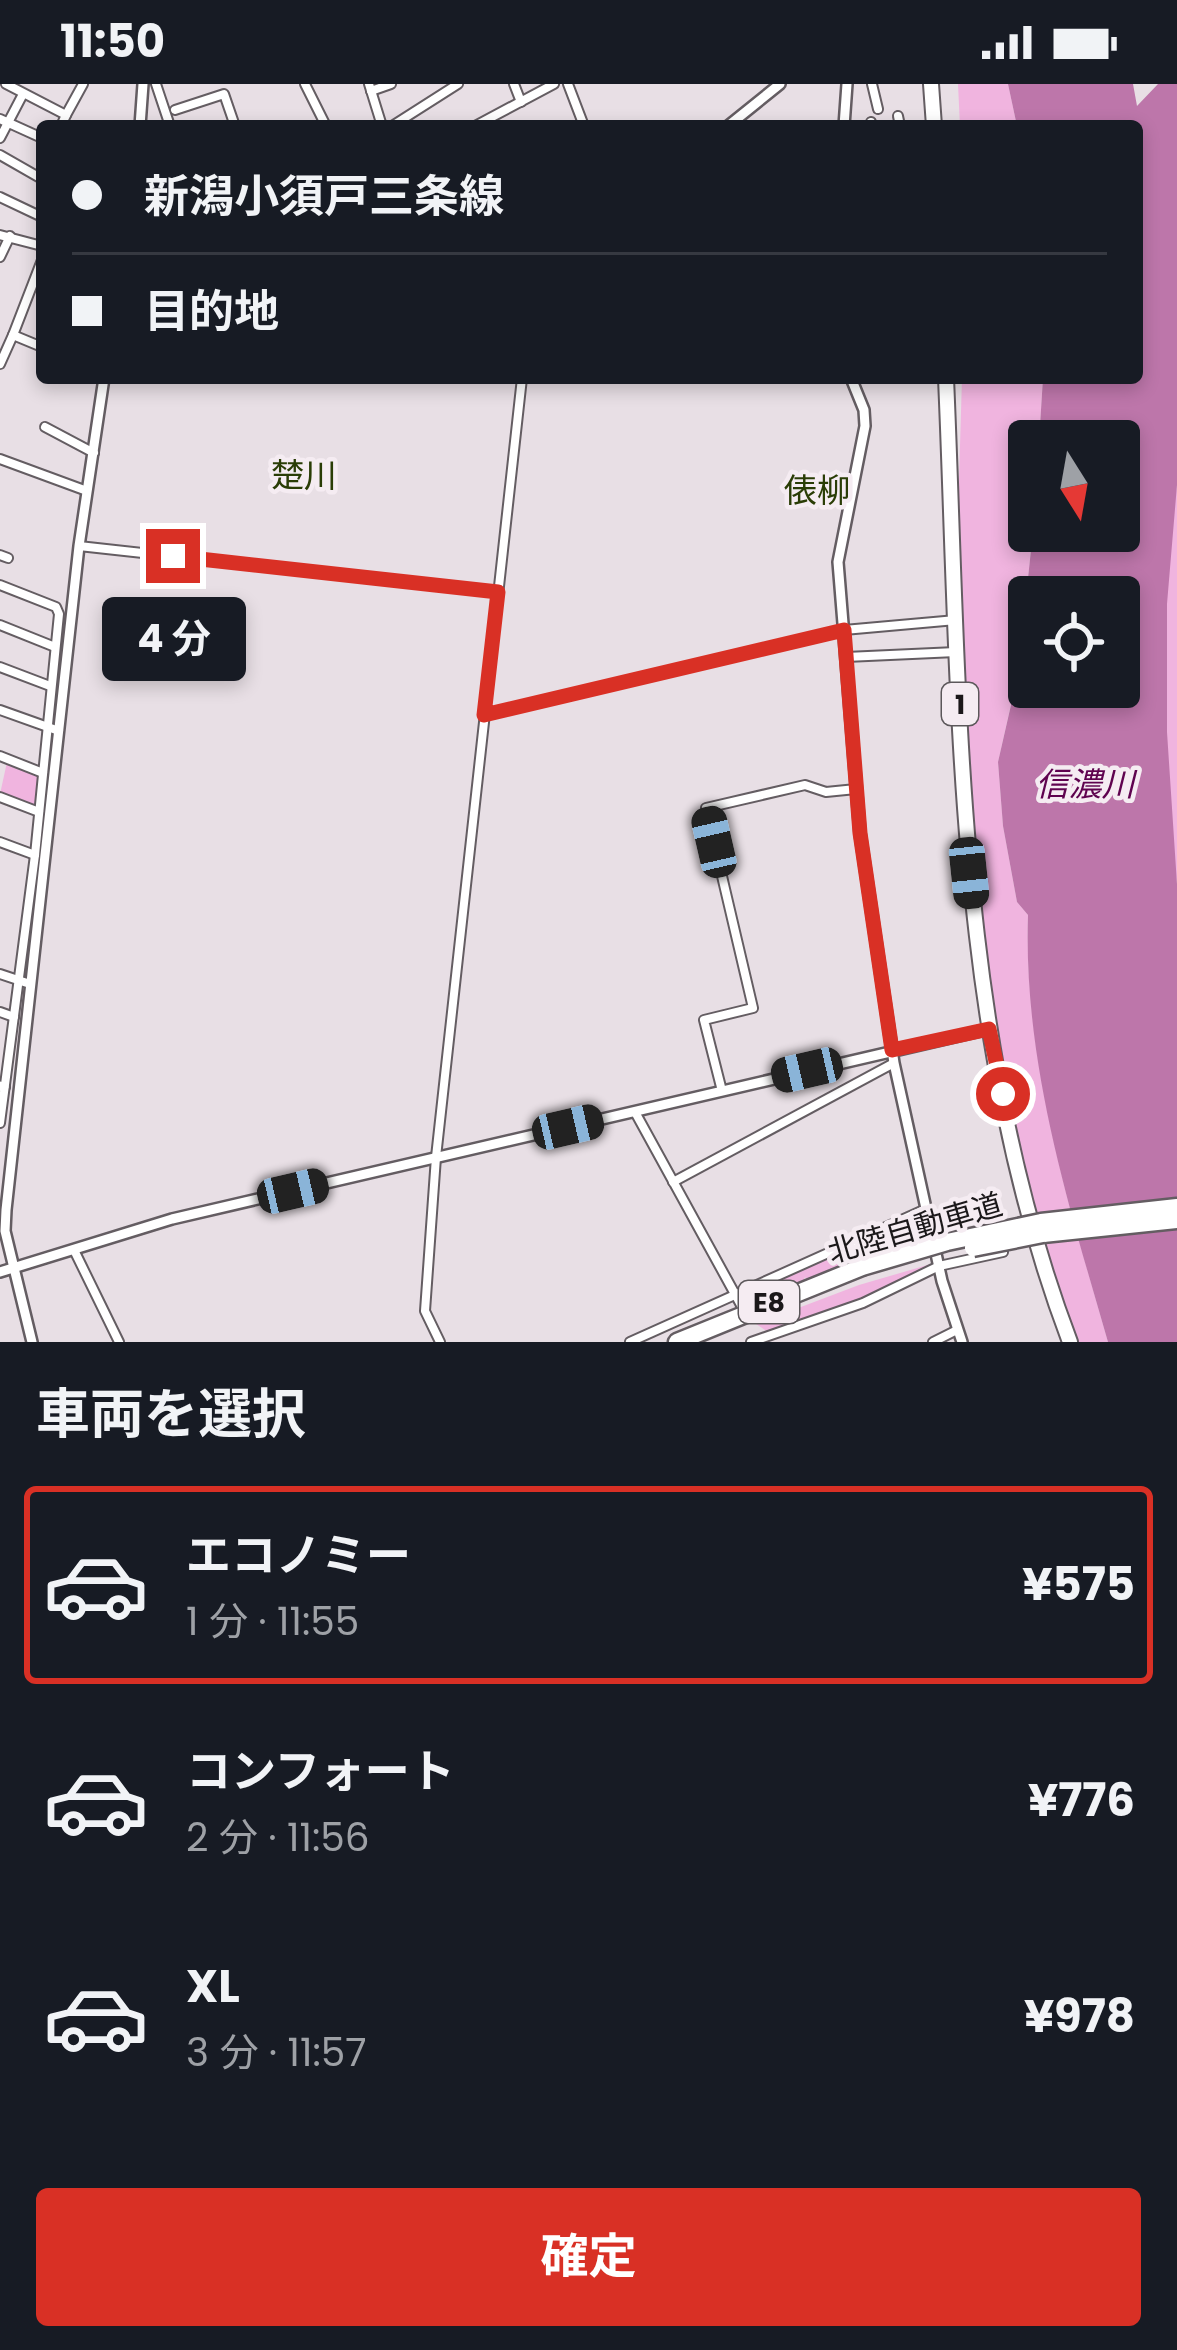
<!DOCTYPE html>
<html lang="ja">
<head>
<meta charset="utf-8">
<style>
	body { margin:0; font-family:Poppins,"Noto Sans JP",sans-serif; background:#242831; color:#f1f3f6; height:100vh; display:flex; flex-direction:column; font-size:45px; white-space:nowrap }
	* { box-sizing:border-box; margin:0 }
	p { font-size:39px; color:#9ea1a6 }
	.icon { flex:none; width:66px; height:66px; fill:none; stroke:currentColor; stroke-width:2; stroke-linecap:round; stroke-linejoin:round }
	.map { position:relative; height:1258px; overflow:hidden }
	.panel { display:flex; flex-direction:column; background:#171b24; flex:1 }
	.panel>* { flex:none }
	.top-card { position:absolute; left:36px; top:36px; width:1107px; height:264px; border-radius:12px; box-shadow:0 6px 18px #0003; display:grid; align-content:center; height:264px; padding:0 36px; background:#171b24 }
	.needle { width:78px; rotate:169deg }
	.tools { position:absolute; left:1008px; top:336px; display:grid; gap:24px }
	.tools a { display:grid; place-items:center; width:132px; height:132px; border-radius:12px; background:#171b24; box-shadow:0 6px 18px #0003; font-size:60px }
	.end { position:absolute; width:54px; height:54px; margin:-27px; border:15px solid #d93025; background:#fff; box-shadow:0 0 0 6px #fff }
	.from { border-radius:50% }
	.bubble { position:absolute; height:84px; border-radius:12px; background:#171b24; box-shadow:0 6px 18px #0003; font-size:39px; font-weight:700; line-height:84px; text-align:center }
	.car { position:absolute; width:36px; height:72px; margin:-36px -18px; border-radius:15px; box-shadow:0 0 9px 3px #0007; background:linear-gradient(#222 24%,#8ab4d8 0 40%,#222 0 76%,#8ab4d8 0 86%,#222 0) }
	.top-card b { display:flex; align-items:center; gap:42px; height:114px; font-size:45px }
	.top-card b+b { border-top:3px solid #363941 }
	.top-card i { width:30px; height:30px; background:#f1f3f6 }
	ul { padding:0; list-style:none }
	li { display:flex; align-items:center; gap:36px; height:198px; margin:0 24px 18px; padding:0 12px; border:6px solid transparent; border-radius:12px }
	li div { flex:1 }
	li b { display:block; font-size:45px }
	li em { font-style:normal; font-weight:700 }
	li.current { border-color:#d93025 }
	li>.icon { width:108px; height:108px; stroke-width:1.5 }
	h2 { padding:0 36px; font-size:54px; line-height:144px }
	.primary-button { display:flex; gap:24px; margin-top:auto; padding:24px 36px }
	.primary-button a { flex:1; height:138px; border-radius:12px; background:#d93025; color:#fff; font-size:48px; font-weight:700; line-height:138px; text-align:center }
	.status { display:flex; justify-content:space-between; align-items:center; height:84px; padding:0 60px; background:#171b24; direction:ltr }
	.status svg { height:33px; fill:currentColor }
	.map>svg:first-child { display:block }
</style>
</head>
<body>
<div class="status"><b>11:50</b><svg viewBox="0 0 49 12"><path d="M0 12V9h3v3zM5 12V6h3v6zM10 12V3h3v9zM15 12V0h3v12zM26 1h20v11H26zM47 4h2v5h-2z"/></svg></div>
<div class="map">
<svg width="1177" height="1258" viewBox="0 0 1177 1258">
	<rect width="100%" height="100%" fill="#e8dfe5"/>
	<g fill="#f0b4df">
		<path d="M958,0h50l9,42h-57z"/>
		<path d="M962,294h81l-4,63h-10l3,99 -6,57 -11,28 6,35 -23,102 5,64 14,76 11,13c-3,102 18,200 43,297l-35,6 -50,-230 -20,-253 -8,-221z"/>
		<path d="M1177,401v399c-14,-119 -19,-281 0,-399z"/>
		<path d="M7,678l33,14 -3,30 -37,-12z"/>
		<path d="M1078,1153l30,105h-33l-32,-100z"/>
		<path d="M873,1157l5,13 -71,26 -2,-3 -1,3 -58,24 -3,-5 3,-7z"/>
		<path d="M931,1180l-65,33 -98,35 -12,-8 103,-39z"/>
	</g>
	<path fill="#bd76aa" fill-rule="evenodd" d="M1008,0h125l4,22 21,-22h19v401l-10,119v128l10,152v458h-69c-40,-139 -85,-281 -80,-427l-11,-13 -14,-76 -5,-64 23,-101 -7,-34 12,-30 7,-66h86v-90h-80l4,-63h94v-252h-120zM1029,513h90v90h-90z"/>
	<g fill="none" stroke-linecap="round" stroke-linejoin="round">
		<defs>
			<g id="minor">
				<path d="M6,0l60,31 17,-31"/>
				<path d="M156,0l14,42"/>
				<path d="M305,0l21,42"/>
				<path d="M369,0l13,42"/>
				<path d="M514,0l7,18"/>
				<path d="M568,0l16,42"/>
				<path d="M872,0l6,25"/>
				<path d="M371,7l20,-7"/>
				<path d="M175,26l49,-16 11,32"/>
				<path d="M898,32l2,10"/>
				<path d="M0,35l42,19"/>
				<path d="M871,38l1,4"/>
				<path d="M61,42l5,-11"/>
				<path d="M392,42l66,-42"/>
				<path d="M475,42l79,-42"/>
				<path d="M0,54l23,-44"/>
				<path d="M0,71l42,24"/>
				<path d="M0,113l42,20"/>
				<path d="M0,151l42,11"/>
				<path d="M0,173l10,-21"/>
				<path d="M13,251l29,-75"/>
				<path d="M0,280l13,-29 29,12"/>
				<path d="M45,343l49,26"/>
				<path d="M0,375l87,32"/>
				<path d="M79,462l419,46"/>
				<path d="M0,471l8,3"/>
				<path d="M0,501l56,22 3,7 -24,241 -35,268"/>
				<path d="M0,541l55,22"/>
				<path d="M846,573l110,-5"/>
				<path d="M0,583l50,19"/>
				<path d="M0,626l59,21"/>
				<path d="M484,631l360,-85 112,-10"/>
				<path d="M0,672l43,17"/>
				<path d="M0,713l39,15"/>
				<path d="M0,758l35,13"/>
				<path d="M0,890l30,10"/>
				<path d="M0,928l14,5"/>
				<path d="M722,1007l-18,-71 49,-12 -47,-200 99,-23 21,7 30,-3"/>
				<path d="M635,1028l106,193"/>
				<path d="M673,1098l221,-119"/>
				<path d="M74,1166l45,92"/>
				<path d="M440,1258l-15,-31 11,-154 86,-779"/>
				<path d="M630,1258l296,-133"/>
				<path d="M751,1258l112,-39 76,-37 64,-14 -2,-11"/>
				<path d="M933,1258l24,-12"/>
			</g>
			<g id="tertiary">
				<path d="M140,42l3,-42"/>
				<path d="M728,42l52,-42"/>
				<path d="M844,42l3,-42"/>
				<path d="M851,294l13,32 1,16 -27,136 22,271 34,230 48,218 20,61"/>
				<path d="M0,1002l4,1"/>
				<path d="M0,1188l172,-53 817,-190"/>
				<path d="M32,1258l-27,-111 1,-21 73,-664 25,-168"/>
			</g>
			<g id="primary">
				<path d="M931,0l3,42"/>
				<path d="M946,294c14,321 8,659 124,964"/>
			</g>
			<g id="motorway">
				<path d="M1041,1138l136,-15"/>
				<path d="M1043,1150l134,-14"/>
				<path d="M677,1258l185,-75"/>
			</g>
		</defs>
		<use href="#minor" stroke="#645d62" stroke-width="12"/>
		<use href="#tertiary" stroke="#645d62" stroke-width="14"/>
		<use href="#primary" stroke="#645d62" stroke-width="18"/>
		<use href="#motorway" stroke="#645d62" stroke-width="21"/>
		<use href="#minor" stroke="#fff" stroke-width="8"/>
		<use href="#tertiary" stroke="#fff" stroke-width="9"/>
		<use href="#primary" stroke="#fff" stroke-width="14"/>
		<use href="#motorway" stroke="#fff" stroke-width="16"/>
		<defs>
			<g id="motorway-bridge">
				<path d="M973,1164l70,-14"/>
				<path d="M862,1183l85,-25 94,-20"/>
			</g>
		</defs>
		<use href="#motorway-bridge" stroke="#645d62" stroke-width="21" stroke-linecap="butt"/>
		<use href="#motorway-bridge" stroke="#fff" stroke-width="16"/>
	</g>
	<g fill="none" stroke-linecap="round" stroke-linejoin="round">
		<path stroke="#d93025" stroke-width="15" d="M173,472l325,36 -14,123 360,-85 16,203 32,217 97,-21 14,65"/>
	</g>
	<g text-anchor="middle" dominant-baseline="central" stroke-width="9" stroke-linejoin="round" paint-order="stroke">
		<g fill="#f5ecf2" stroke="#5c585b" stroke-width="3">
			<rect x="942" y="599" width="36" height="42" rx="9"/>
			<rect x="739" y="1197" width="60" height="42" rx="9"/>
		</g>
		<g font-size="27" font-weight="bold" fill="#1b181a">
			<text x="960" y="620">1</text>
			<text x="769" y="1218">E8</text>
		</g>
		<g font-size="30" fill="#1b181a" stroke="#f5ecf2">
			<text transform="translate(915 1144) rotate(-16)">北陸自動車道</text>
		</g>
		<g font-size="33" fill="#2a3d06" stroke="#f5ecf2">
			<text x="304" y="391">楚川</text>
			<text x="817" y="406">俵柳</text>
		</g>
		<g font-size="33" font-style="italic" fill="#5f034f" stroke="#f5ecf2">
			<text x="1085" y="700">信濃川</text>
		</g>
	</g>
</svg>
<div class="tools">
<a><svg class="needle" viewBox="-14 -14 28 28"><path d="M0-13l5 13h-10z" fill="#e53935"/><path d="M0 13l5-13h-10z" fill="#9ea1a6"/></svg></a>
<a><svg class="icon" aria-label="locate" viewBox="0 0 24 24"><circle cx="12" cy="12" r="6"/><path d="M12 2v4M12 18v4M2 12h4M18 12h4"/></svg></a>
</div>
<i class="end from" style="left:1003px;top:1010px"></i>
<i class="end" style="left:173px;top:472px"></i>
<div class="bubble" style="left:102px;top:513px;width:144px">4 分</div>
<i class="car" style="left:714px;top:758px;rotate:347deg"></i>
<i class="car" style="left:969px;top:789px;rotate:174deg"></i>
<i class="car" style="left:807px;top:986px;rotate:257deg"></i>
<i class="car" style="left:568px;top:1043px;rotate:77deg"></i>
<i class="car" style="left:293px;top:1107px;rotate:77deg"></i>
<div class="top-card">
<b><i class="from"></i>新潟小須戸三条線</b>
<b><i></i>目的地</b>
</div>
</div>
<section class="panel">
<h2>車両を選択</h2>
<ul>
<li class="current"><svg class="icon" aria-label="car" viewBox="0 0 24 24"><path d="M5 17H2v-5l4-1 3-4h7l3 4 3 1v5h-3M9 17h6M6 11h13"/><circle cx="7" cy="17" r="2"/><circle cx="17" cy="17" r="2"/></svg><div><b>エコノミー</b><p>1 分 · 11:55</p></div><em>¥575</em></li>
<li><svg class="icon" aria-label="car" viewBox="0 0 24 24"><path d="M5 17H2v-5l4-1 3-4h7l3 4 3 1v5h-3M9 17h6M6 11h13"/><circle cx="7" cy="17" r="2"/><circle cx="17" cy="17" r="2"/></svg><div><b>コンフォート</b><p>2 分 · 11:56</p></div><em>¥776</em></li>
<li><svg class="icon" aria-label="car" viewBox="0 0 24 24"><path d="M5 17H2v-5l4-1 3-4h7l3 4 3 1v5h-3M9 17h6M6 11h13"/><circle cx="7" cy="17" r="2"/><circle cx="17" cy="17" r="2"/></svg><div><b>XL</b><p>3 分 · 11:57</p></div><em>¥978</em></li>
</ul>
<div class="primary-button"><a>確定</a></div>
</section>
</body>
</html>
